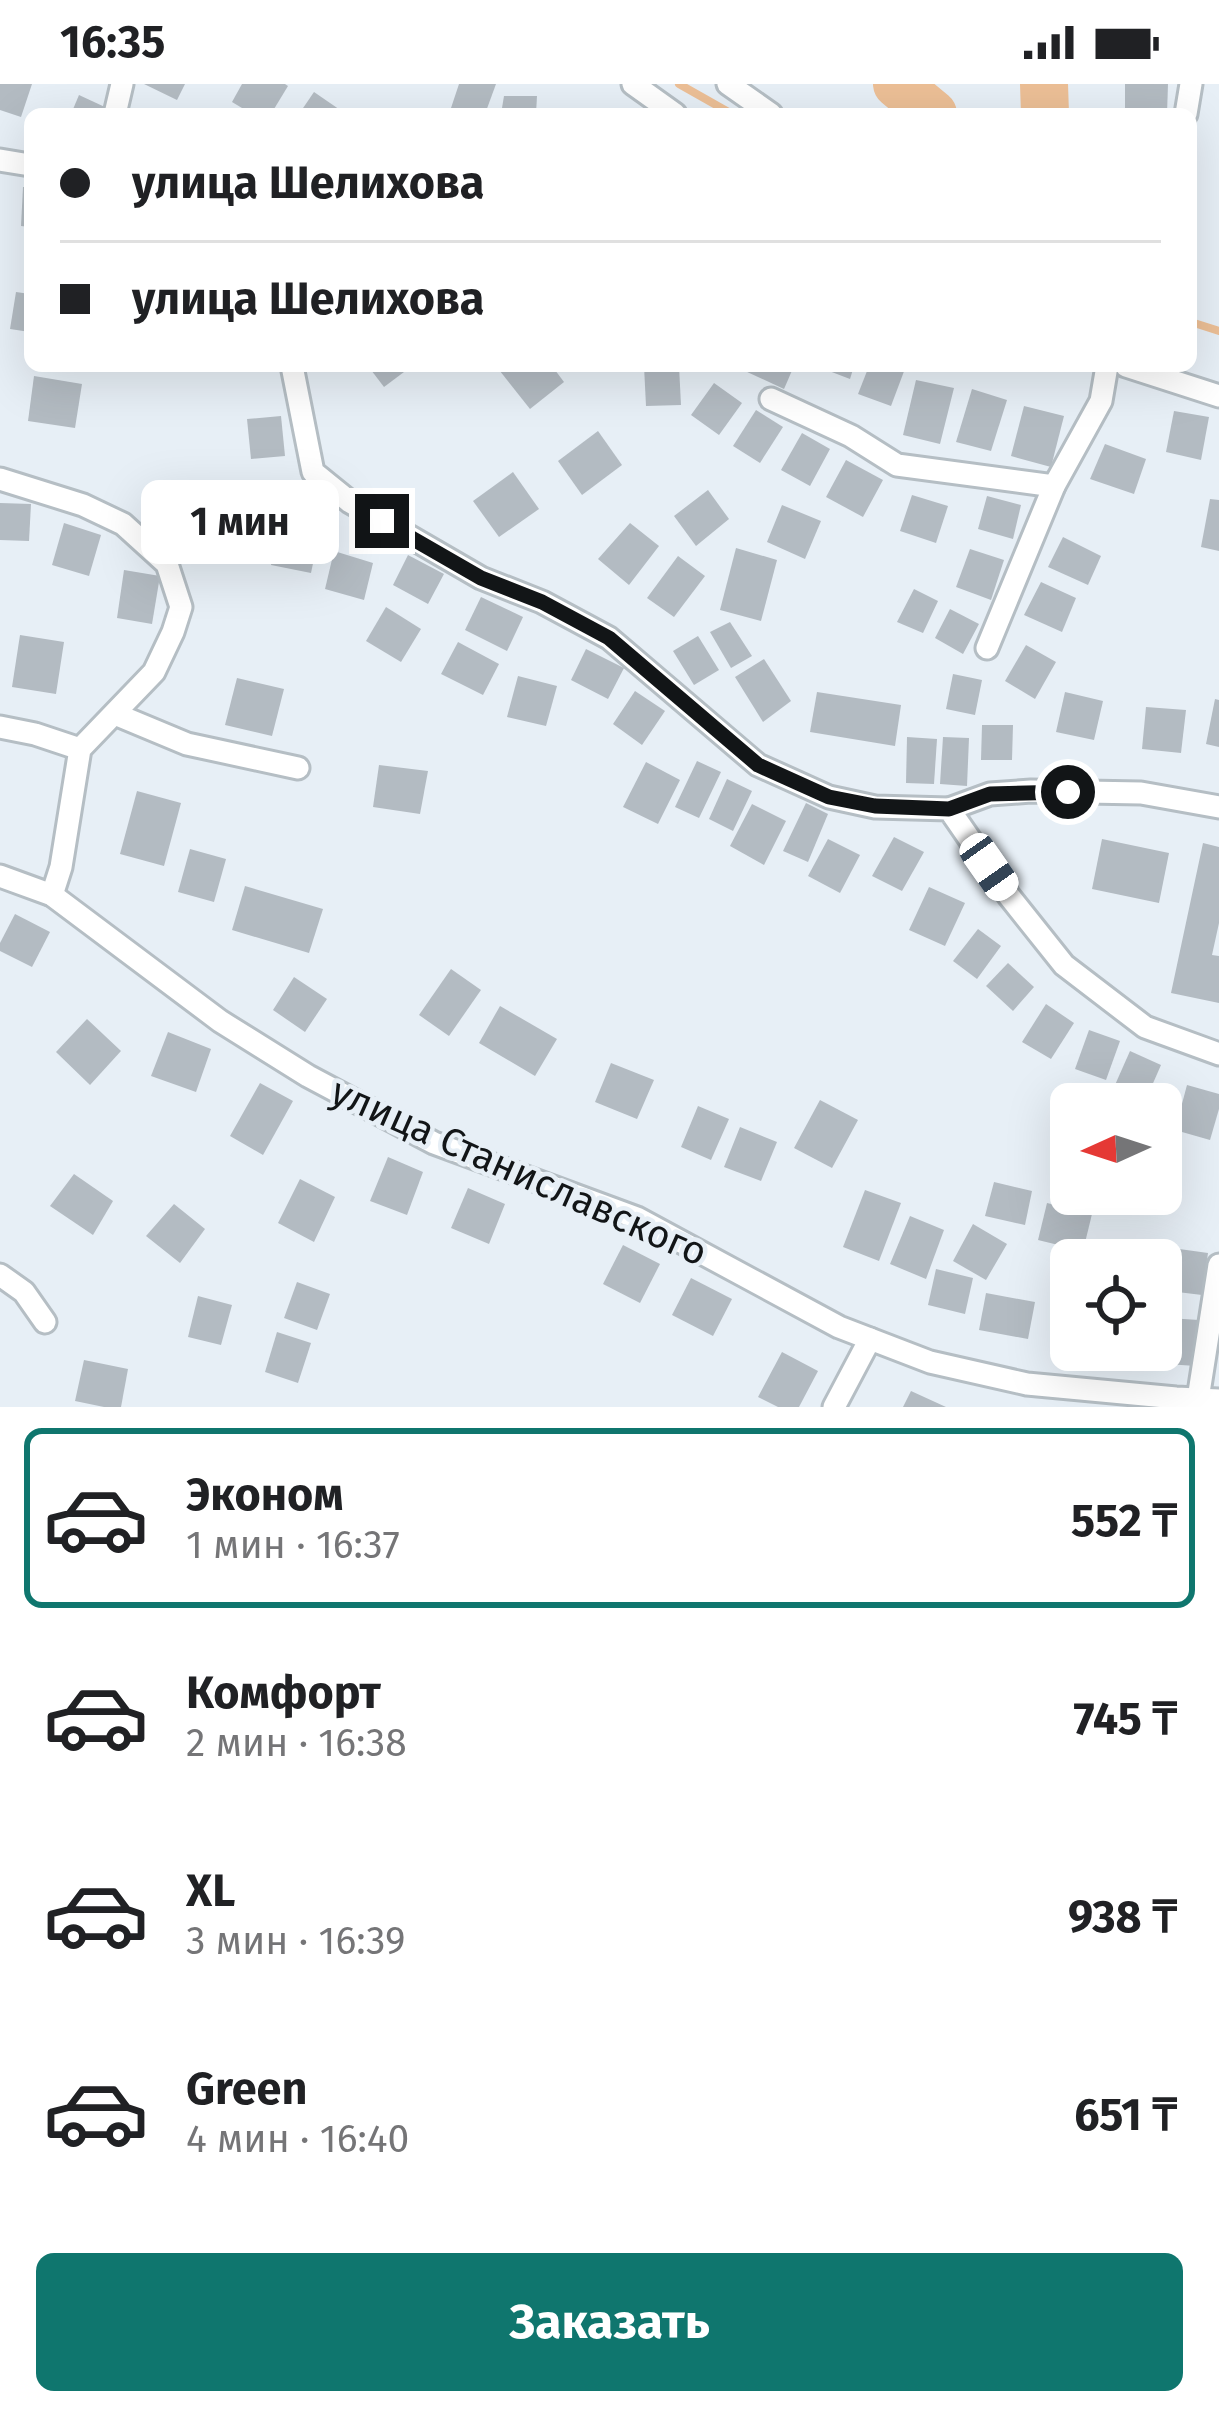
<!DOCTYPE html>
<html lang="ru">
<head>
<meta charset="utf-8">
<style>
	body { margin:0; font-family:"Fira Sans",sans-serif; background:#f2f2f2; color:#202124; height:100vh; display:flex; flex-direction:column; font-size:45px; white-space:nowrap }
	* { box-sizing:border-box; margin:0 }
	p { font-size:39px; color:#757577 }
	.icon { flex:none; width:66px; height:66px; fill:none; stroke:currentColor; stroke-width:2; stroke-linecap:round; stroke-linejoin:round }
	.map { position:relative; height:1323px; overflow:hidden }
	.sheet { display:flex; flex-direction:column; background:#fff; flex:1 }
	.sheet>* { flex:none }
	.hud { position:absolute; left:24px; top:24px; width:1173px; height:264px; border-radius:18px; box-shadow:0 12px 48px #0002; display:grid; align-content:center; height:264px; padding:0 36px; background:#fff }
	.needle { width:78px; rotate:267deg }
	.controls { position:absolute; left:1050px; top:999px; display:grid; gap:24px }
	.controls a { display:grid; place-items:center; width:132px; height:132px; border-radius:18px; background:#fff; box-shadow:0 12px 48px #0002; font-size:60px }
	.end { position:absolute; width:54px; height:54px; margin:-27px; border:15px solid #121517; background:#fff; box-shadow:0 0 0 6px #fff }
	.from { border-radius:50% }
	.bubble { position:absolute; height:84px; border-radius:18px; background:#fff; box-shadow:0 12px 48px #0002; font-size:39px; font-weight:700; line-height:84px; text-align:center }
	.car { position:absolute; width:36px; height:72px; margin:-36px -18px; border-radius:15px; box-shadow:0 0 9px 3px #0007; background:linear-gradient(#fff 24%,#345 0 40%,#fff 0 76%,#345 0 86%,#fff 0) }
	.hud b { display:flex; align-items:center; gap:42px; height:114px; font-size:45px }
	.hud b+b { border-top:3px solid #e0e0e0 }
	.hud i { width:30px; height:30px; background:#202124 }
	ul { padding:21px 0 0; list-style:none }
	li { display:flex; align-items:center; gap:36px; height:180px; margin:0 24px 18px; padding:0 12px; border:6px solid transparent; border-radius:18px }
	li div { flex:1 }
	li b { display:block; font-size:45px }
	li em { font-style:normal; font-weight:700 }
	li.active { border-color:#0f766e }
	li>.icon { width:108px; height:108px; stroke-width:1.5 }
	.primary-button { display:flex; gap:24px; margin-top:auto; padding:24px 36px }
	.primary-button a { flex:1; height:138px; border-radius:18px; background:#0f766e; color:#fff; font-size:48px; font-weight:700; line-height:138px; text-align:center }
	.status { display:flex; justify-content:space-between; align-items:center; height:84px; padding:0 60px; background:#fff; direction:ltr }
	.status svg { height:33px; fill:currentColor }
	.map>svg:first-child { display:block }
</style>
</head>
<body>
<div class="status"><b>16:35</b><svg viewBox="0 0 49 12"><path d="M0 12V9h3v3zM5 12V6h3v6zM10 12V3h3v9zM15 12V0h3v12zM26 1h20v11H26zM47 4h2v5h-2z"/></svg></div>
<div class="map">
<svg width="1219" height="1323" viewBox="0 0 1219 1323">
	<rect width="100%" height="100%" fill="#e7eff6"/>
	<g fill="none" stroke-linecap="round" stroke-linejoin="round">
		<g stroke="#ecbf96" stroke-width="8">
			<path d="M679,0l53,30"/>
			<path d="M1191,238l28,9"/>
		</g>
		<g stroke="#ecbf96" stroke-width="48">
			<path d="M897,0l36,30"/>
			<path d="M1044,0l1,30"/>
		</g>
	</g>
	<g fill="#b3bbc2">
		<path d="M0,0h32l-11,33 -21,-7z"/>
		<path d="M144,0h41l-8,16z"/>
		<path d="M242,0h43l3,2 -17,28h-19l-20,-12z"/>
		<path d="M459,0h37l-11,30h-18l-16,-6z"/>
		<path d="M1125,0h43l-1,30h-42z"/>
		<path d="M314,8l32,22h-47z"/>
		<path d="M79,11l28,13 -2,6h-34z"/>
		<path d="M504,12h33l-1,18h-35z"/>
		<path d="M23,103h7v40l-9,-1z"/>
		<path d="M16,208l14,2v38l-20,-3z"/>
		<path d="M368,282h44l-28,21z"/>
		<path d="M496,282h56l12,16 -34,27z"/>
		<path d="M644,282h35l2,39 -35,1z"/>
		<path d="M747,282h47l-10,23 -39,-18z"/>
		<path d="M816,282h38l-4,13z"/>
		<path d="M869,282h37l-15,40 -33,-12z"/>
		<path d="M34,292l48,8 -7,44 -47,-7z"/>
		<path d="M916,296l38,8 -14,56 -37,-9z"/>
		<path d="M714,299l28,20 -23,32 -28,-20z"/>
		<path d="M972,305l35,11 -16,51 -35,-9z"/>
		<path d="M1024,322l40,10 -13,51 -40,-11z"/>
		<path d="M756,326l27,17 -23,36 -27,-17z"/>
		<path d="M1174,327l35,6 -8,43 -35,-8z"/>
		<path d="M281,332l4,40 -34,3 -4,-40z"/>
		<path d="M598,347l24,34 -40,30 -24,-34z"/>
		<path d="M802,349l28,16 -20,37 -29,-16z"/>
		<path d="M1105,360l41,15 -12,35 -44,-15z"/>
		<path d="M846,376l37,20 -20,37 -37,-20z"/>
		<path d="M513,388l26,37 -40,28 -26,-36z"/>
		<path d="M708,406l21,29 -33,27 -22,-30z"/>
		<path d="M912,411l36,11 -12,37 -36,-12z"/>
		<path d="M987,412l34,9 -8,34 -35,-10z"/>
		<path d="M1210,415l9,1v51l-18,-4z"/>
		<path d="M0,419l31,1 -2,37 -29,-1z"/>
		<path d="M199,421l48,12 -11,43 -48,-13z"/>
		<path d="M782,421l39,16 -16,38 -38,-17z"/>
		<path d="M280,438l40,8 -9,43 -40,-8z"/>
		<path d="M64,439l37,12 -12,41 -37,-11z"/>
		<path d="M630,439l29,23 -30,39 -31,-26z"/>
		<path d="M1063,453l38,19 -13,29 -40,-18z"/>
		<path d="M736,464l41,12 -16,61 -41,-11z"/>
		<path d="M970,465l34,11 -13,40 -35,-13z"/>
		<path d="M334,467l39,12 -9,37 -39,-11z"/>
		<path d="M408,471l36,19 -16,30 -35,-19z"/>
		<path d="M678,472l27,20 -31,41 -27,-19z"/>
		<path d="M124,486l36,6 -8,48 -35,-6z"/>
		<path d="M1041,498l35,16 -14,34 -38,-17z"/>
		<path d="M914,505l24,12 -15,32 -26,-11z"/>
		<path d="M481,513l42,20 -16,34 -42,-21z"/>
		<path d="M386,523l35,22 -20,33 -35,-21z"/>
		<path d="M950,525l29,15 -16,30 -28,-16z"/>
		<path d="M730,538l22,34 -21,12 -21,-36z"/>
		<path d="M20,551l44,7 -8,52 -44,-7z"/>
		<path d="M698,552l21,34 -25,15 -21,-34z"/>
		<path d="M458,558l41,22 -16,31 -42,-21z"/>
		<path d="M1026,561l30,17 -21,37 -30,-18z"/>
		<path d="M586,565l38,19 -16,31 -37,-19z"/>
		<path d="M764,575l27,42 -28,21 -28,-45z"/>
		<path d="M953,590l29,6 -7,35 -29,-6z"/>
		<path d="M518,592l39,10 -11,40 -39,-9z"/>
		<path d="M237,594l47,11 -12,47 -47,-11z"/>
		<path d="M635,607l30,20 -23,34 -29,-21z"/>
		<path d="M817,608l84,13 -6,41 -85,-14z"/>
		<path d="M1065,608l38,9 -9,39 -38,-8z"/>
		<path d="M1215,615l4,1v47l-13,-3z"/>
		<path d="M1146,623l40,3 -5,43 -39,-4z"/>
		<path d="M982,641h31l-1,35h-31z"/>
		<path d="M907,653l30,2 -3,45 -28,-1z"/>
		<path d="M943,653l26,1 -2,48 -27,-2z"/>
		<path d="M697,677l24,11 -22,46 -24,-11z"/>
		<path d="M646,678l34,18 -22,44 -35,-17z"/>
		<path d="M379,681l49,6 -8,43 -47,-7z"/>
		<path d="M727,695l25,12 -19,40 -24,-12z"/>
		<path d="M137,707l44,12 -17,63 -44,-12z"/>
		<path d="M806,719l22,11 -20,48 -25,-11z"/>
		<path d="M752,720l34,17 -22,44 -34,-19z"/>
		<path d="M894,753l30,15 -22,39 -30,-15z"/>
		<path d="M828,755l32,16 -20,38 -32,-17z"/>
		<path d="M1102,755l67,14 -10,50 -67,-14z"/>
		<path d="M1203,759l16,4v76l-7,32 7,1v47l-48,-10z"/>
		<path d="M190,765l36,10 -12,43 -36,-10z"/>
		<path d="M245,802l78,23 -14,44 -77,-23z"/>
		<path d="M929,803l36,16 -20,43 -36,-16z"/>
		<path d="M15,830l35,18 -18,35 -32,-16v-8z"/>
		<path d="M978,845l23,17 -24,33 -24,-18z"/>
		<path d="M1008,879l26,24 -21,24 -27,-25z"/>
		<path d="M451,885l30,21 -32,46 -30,-21z"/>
		<path d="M294,893l33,22 -22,33 -32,-22z"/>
		<path d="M1046,920l28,19 -23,36 -29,-17z"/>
		<path d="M500,922l57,33 -22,37 -56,-33z"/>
		<path d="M87,935l34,32 -31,34 -34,-33z"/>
		<path d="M1089,946l31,11 -14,39 -31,-11z"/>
		<path d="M168,948l43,17 -15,43 -45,-16z"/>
		<path d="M1130,967l31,14 -17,39h-9l-24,-10z"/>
		<path d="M611,979l43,17 -17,39 -42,-17z"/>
		<path d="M260,999l33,18 -30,54 -33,-19z"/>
		<path d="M1187,1001l32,9v15l-9,31 -35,-10z"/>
		<path d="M820,1016l38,20 -26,48 -38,-20z"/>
		<path d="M698,1022l31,13 -18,41 -30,-13z"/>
		<path d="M740,1043l37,15 -16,39 -37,-14z"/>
		<path d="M388,1073l35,15 -16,43 -37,-14z"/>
		<path d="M74,1090l39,27 -20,34 -43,-29z"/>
		<path d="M300,1095l35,18 -21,45 -36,-19z"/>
		<path d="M994,1098l38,9 -7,34 -40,-9z"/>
		<path d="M468,1104l37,16 -16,40 -38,-16z"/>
		<path d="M865,1106l36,13 -22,58 -36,-14z"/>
		<path d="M1047,1119l45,11 -9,37 -45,-11z"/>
		<path d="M174,1120l31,25 -25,34 -34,-27z"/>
		<path d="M910,1132l34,14 -18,49 -36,-15z"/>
		<path d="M973,1140l34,20 -21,36 -33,-19z"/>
		<path d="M1099,1155l52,7 -2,14h-53z"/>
		<path d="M623,1161l37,19 -20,39 -37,-19z"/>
		<path d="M1165,1163l43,6 -6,42 -41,-5z"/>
		<path d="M936,1185l37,9 -8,36 -37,-9z"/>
		<path d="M691,1194l41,21 -19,37 -41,-21z"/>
		<path d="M297,1198l33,12 -13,36 -33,-12z"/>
		<path d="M986,1209l49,9 -7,37 -49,-9z"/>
		<path d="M198,1212l34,9 -11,40 -33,-8z"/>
		<path d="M1168,1234l31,2 -3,46 -30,-2z"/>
		<path d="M277,1248l34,11 -13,40 -33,-11z"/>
		<path d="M782,1268l36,19 -19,36h-21l-20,-10z"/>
		<path d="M84,1276l44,9 -7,38h-17l-29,-6z"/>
		<path d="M911,1307l35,16h-43z"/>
	</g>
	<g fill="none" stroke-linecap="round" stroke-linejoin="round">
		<defs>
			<g id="minor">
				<path d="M633,0l42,30"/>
				<path d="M728,0l43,30"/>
				<path d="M115,30l7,-30"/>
				<path d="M1186,30l5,-30"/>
				<path d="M0,76l30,5"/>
				<path d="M292,282l21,106 37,30 131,76 61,24 67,36 149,127 71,32 46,10 74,2 60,87 55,69 81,62 74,27"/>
				<path d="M1126,282l93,30"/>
				<path d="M771,315l80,37 46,29 157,21"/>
				<path d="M0,395l83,26 40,19 44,40 14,43 -8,25 -19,40 -74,77 -19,118 -9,28"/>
				<path d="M987,564l67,-162 47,-85 6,-35"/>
				<path d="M115,630l72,30 111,24"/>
				<path d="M0,643l35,7 45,15"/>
				<path d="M949,725l41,-15 41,-3 110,2 78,14"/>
				<path d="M0,792l52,19 168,126 88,55 126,67 203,75 202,109 91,35 97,22 149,14 43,2"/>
				<path d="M0,1191l24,17 21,30"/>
				<path d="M1198,1315l21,-134"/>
				<path d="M834,1323l36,-68"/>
			</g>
		</defs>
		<use href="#minor" stroke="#b5bec4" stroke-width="27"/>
		<use href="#minor" stroke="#fff" stroke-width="21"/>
	</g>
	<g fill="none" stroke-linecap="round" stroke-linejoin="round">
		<path stroke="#121517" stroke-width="15" d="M382,437l99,57 61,24 67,36 149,127 71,32 46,9 74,3 41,-15 78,-2"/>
	</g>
	<g text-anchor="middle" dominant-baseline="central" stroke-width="9" stroke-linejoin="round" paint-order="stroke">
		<g font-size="39" fill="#121517" stroke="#e7eff6">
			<text transform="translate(519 1088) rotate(24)">улица Станиславского</text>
		</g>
	</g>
</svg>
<div class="controls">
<a><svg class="needle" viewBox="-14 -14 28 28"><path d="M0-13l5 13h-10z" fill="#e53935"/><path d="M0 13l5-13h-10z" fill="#757577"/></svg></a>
<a><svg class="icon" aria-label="locate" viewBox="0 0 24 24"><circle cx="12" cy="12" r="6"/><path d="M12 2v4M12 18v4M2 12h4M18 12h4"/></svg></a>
</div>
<i class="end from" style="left:1068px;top:708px"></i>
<i class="end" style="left:382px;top:437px"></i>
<div class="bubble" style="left:141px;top:396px;width:198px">1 мин</div>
<i class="car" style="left:989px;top:783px;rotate:145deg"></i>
<div class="hud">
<b><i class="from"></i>улица Шелихова</b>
<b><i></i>улица Шелихова</b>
</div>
</div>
<section class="sheet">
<ul>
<li class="active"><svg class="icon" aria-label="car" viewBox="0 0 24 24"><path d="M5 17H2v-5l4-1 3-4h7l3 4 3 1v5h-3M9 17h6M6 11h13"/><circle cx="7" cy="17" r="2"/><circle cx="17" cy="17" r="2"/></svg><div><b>Эконом</b><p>1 мин · 16:37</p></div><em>552 ₸</em></li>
<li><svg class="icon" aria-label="car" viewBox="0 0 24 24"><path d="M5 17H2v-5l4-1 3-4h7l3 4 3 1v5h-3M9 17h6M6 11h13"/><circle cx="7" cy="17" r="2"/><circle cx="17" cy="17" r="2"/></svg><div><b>Комфорт</b><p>2 мин · 16:38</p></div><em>745 ₸</em></li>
<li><svg class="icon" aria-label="car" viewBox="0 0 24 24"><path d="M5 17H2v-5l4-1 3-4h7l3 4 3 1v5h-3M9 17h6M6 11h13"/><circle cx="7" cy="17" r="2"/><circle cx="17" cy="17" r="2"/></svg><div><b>XL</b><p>3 мин · 16:39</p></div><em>938 ₸</em></li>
<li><svg class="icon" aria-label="car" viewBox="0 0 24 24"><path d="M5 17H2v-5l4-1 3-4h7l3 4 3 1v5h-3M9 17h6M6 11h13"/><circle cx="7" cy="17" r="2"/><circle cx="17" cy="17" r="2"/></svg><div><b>Green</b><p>4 мин · 16:40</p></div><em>651 ₸</em></li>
</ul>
<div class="primary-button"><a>Заказать</a></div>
</section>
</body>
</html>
